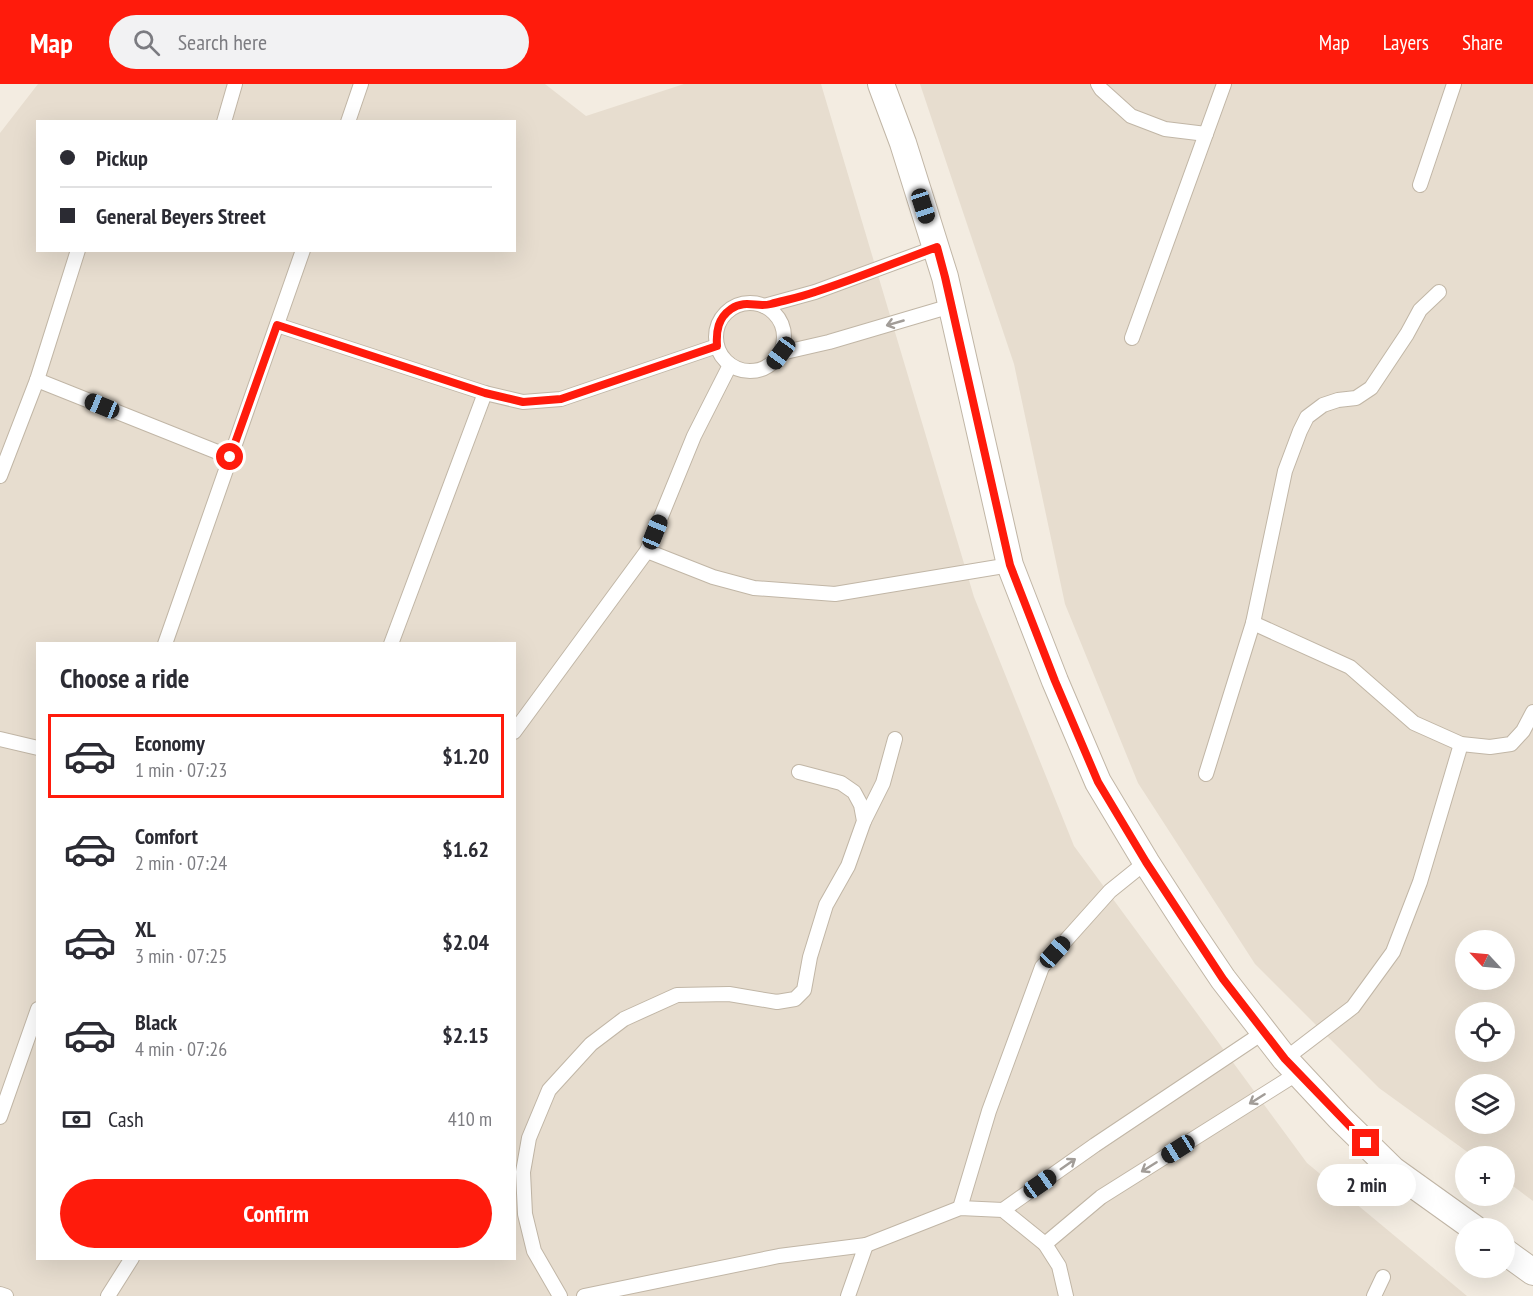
<!DOCTYPE html>
<html lang="en">
<head>
<meta charset="utf-8">
<style>
	body { margin:0; font-family:"PT Sans Narrow",sans-serif; background:#f2f2f3; color:#2b2b33; height:100vh; display:flex; flex-direction:column; font-size:22px; white-space:nowrap }
	* { box-sizing:border-box; margin:0 }
	p { font-size:20px; color:#7c7c81 }
	.icon { flex:none; width:33px; height:33px; fill:none; stroke:currentColor; stroke-width:2; stroke-linecap:round; stroke-linejoin:round }
	.map { position:relative; flex:1; overflow:hidden }
	.details { position:absolute; left:36px; top:558px; width:480px; height:618px; display:flex; flex-direction:column; background:#fff; border-radius:0px; box-shadow:0 6px 24px #0002 }
	.details>* { flex:none }
	.banner { position:absolute; left:36px; top:36px; width:480px; height:132px; border-radius:0px; box-shadow:0 6px 24px #0002; display:grid; align-content:center; height:132px; padding:0 24px; background:#fff }
	.needle { width:39px; rotate:296deg }
	.fabs { position:absolute; left:1455px; top:846px; display:grid; gap:12px }
	.fabs a { display:grid; place-items:center; width:60px; height:60px; border-radius:50%; background:#fff; box-shadow:0 6px 24px #0002; font-size:30px }
	.end { position:absolute; width:27px; height:27px; margin:-14px; border:8px solid #ff1b0c; background:#fff; box-shadow:0 0 0 3px #fff }
	.from { border-radius:50% }
	.bubble { position:absolute; height:42px; border-radius:21px; background:#fff; box-shadow:0 6px 24px #0002; font-size:20px; font-weight:800; line-height:42px; text-align:center }
	.car { position:absolute; width:18px; height:36px; margin:-18px -9px; border-radius:8px; box-shadow:0 0 4px 2px #0007; background:linear-gradient(#222 24%,#8ab4d8 0 40%,#222 0 76%,#8ab4d8 0 86%,#222 0) }
	.banner b { display:flex; align-items:center; gap:21px; height:57px; font-size:22px }
	.banner b+b { border-top:2px solid #e1e1e2 }
	.banner i { width:15px; height:15px; background:#2b2b33 }
	ul { padding:0; list-style:none }
	li { display:flex; align-items:center; gap:18px; height:84px; margin:0 12px 9px; padding:0 12px; border:3px solid transparent; border-radius:0px }
	li div { flex:1 }
	li b { display:block; font-size:22px }
	li em { font-style:normal; font-weight:800 }
	li.selected { border-color:#ff1b0c }
	li>.icon { width:54px; height:54px; stroke-width:1.5 }
	h2 { padding:0 24px; font-size:27px; line-height:72px }
	.pay { display:flex; align-items:center; gap:15px; height:66px; padding:0 24px; font-size:22px }
	.pay p { margin-inline-start:auto }
	.action { display:flex; gap:12px; margin-top:auto; padding:12px 24px }
	.action a { flex:1; height:69px; border-radius:36px; background:#ff1b0c; color:#fff; font-size:24px; font-weight:800; line-height:69px; text-align:center }
	header { display:flex; align-items:center; gap:36px; box-sizing:border-box; height:84px; padding:0 30px; background:#ff1b0c; color:#fff }
	header strong { font-size:28px }
	nav { display:flex; gap:33px; margin-inline-start:auto; font-size:21px }
	.search { width:420px; height:54px; background:#f2f2f3; display:flex; align-items:center; gap:15px; box-sizing:border-box; padding:0 21px; border-radius:33px; color:#7c7c81; font-size:22px }
	.map>svg:first-child { display:block }
</style>
</head>
<body>
<header>
<strong>Map</strong>
<div class="search"><svg class="icon" aria-label="search" viewBox="0 0 24 24"><circle cx="10" cy="10" r="6"/><path d="M15 15l6 6"/></svg>Search here</div>
<nav><a>Map</a><a>Layers</a><a>Share</a></nav>
</header>
<div class="map">
<svg width="1533" height="1212" viewBox="0 0 1533 1212">
	<rect width="100%" height="100%" fill="#f3ece1"/>
	<g fill="#e7ddcf" fill-rule="evenodd">
		<path d="M38,0h507l41,32 98,-32h137l153,513 100,249 233,317 160,133h-1467v-1163zM38,38h476v128h-476zM38,560h476v614h-476z"/>
		<path d="M920,0h613v1117l-28,-21 -1,-24h-31l-94,-68 -124,-124 -117,-181 -73,-179 -51,-240zM1466,856h38v40h-38zM1466,928h38v40h-38zM1466,1000h38v40h-38z"/>
	</g>
	<g fill="none" stroke-linecap="round" stroke-linejoin="round">
		<defs>
			<g id="lane">
				<path d="M1098,0l3,5 30,27 34,13 41,5"/>
				<path d="M224,38l11,-38"/>
				<path d="M348,38l13,-38"/>
				<path d="M1420,101l34,-101"/>
				<circle cx="750" cy="253" r="34"/>
				<path d="M764,222l51,-14 122,-45"/>
				<path d="M277,241l208,68 38,9 38,-3 156,-53"/>
				<path d="M1132,254l92,-254"/>
				<path d="M781,269l48,-11 122,-36"/>
				<path d="M37,296l193,77"/>
				<path d="M0,392l37,-96 41,-130"/>
				<path d="M647,467l66,26 41,11 81,6 175,-29"/>
				<path d="M1253,539l97,44 64,56 47,21 29,3 21,-3 12,-13 10,-19"/>
				<path d="M165,560l138,-394"/>
				<path d="M391,560l94,-251"/>
				<path d="M514,648l133,-181 47,-115 36,-71"/>
				<path d="M0,655l38,9"/>
				<path d="M1206,690l47,-151 32,-152 15,-40 7,-14 16,-12 15,-5 18,-2 15,-10 36,-54 13,-24 19,-18"/>
				<path d="M864,737l19,-38 12,-44"/>
				<path d="M1285,975l68,-52 40,-55 27,-70 41,-138"/>
				<path d="M0,1033l38,-108"/>
				<path d="M960,1124l29,-97 53,-144 68,-76 36,-29"/>
				<path d="M1003,1126l92,-65 169,-113"/>
				<path d="M1045,1160l56,-47 197,-124"/>
				<path d="M866,1161l94,-37 43,2 42,34 14,22 7,30"/>
				<path d="M0,1210l6,2"/>
				<path d="M108,1212l24,-38"/>
				<path d="M560,1212l-26,-45 -9,-37 -2,-42 6,-34 20,-48 42,-46 33,-25 53,-24 52,-1 48,8 18,-3 9,-9 6,-33 16,-52 22,-39 16,-45 -3,-16 -7,-13 -13,-9 -42,-11"/>
				<path d="M584,1212l195,-40 87,-11 -18,51"/>
				<path d="M1374,1212l9,-19"/>
			</g>
			<g id="street">
				<path d="M881,0l22,59 42,134 65,288 45,116 43,101 48,80 44,68 33,49 62,80 54,58 54,53 81,58"/>
				<path d="M1504,1167l29,21"/>
			</g>
		</defs>
		<use href="#lane" stroke="#c1b6a6" stroke-width="16"/>
		<use href="#street" stroke="#c1b6a6" stroke-width="28"/>
		<use href="#lane" stroke="#fff" stroke-width="14"/>
		<use href="#street" stroke="#fff" stroke-width="26"/>
	</g>
	<defs><path id="oneway-shaft" d="M-6 0H5M1.5-3L5.5 0L1.5 3" fill="none" stroke-width="1.6" stroke-linecap="round" stroke-linejoin="round" transform="scale(1.5)"/></defs>
	<g stroke="#a29d98">
		<use href="#oneway-shaft" transform="translate(895 239) rotate(164)"/>
		<use href="#oneway-shaft" transform="translate(1257 1015) rotate(148)"/>
		<use href="#oneway-shaft" transform="translate(1068 1080) rotate(-35)"/>
		<use href="#oneway-shaft" transform="translate(1149 1083) rotate(148)"/>
	</g>
	<g fill="none" stroke-linecap="round" stroke-linejoin="round">
		<path stroke="#ff1b0c" stroke-width="8" d="M230,373l47,-132 208,68 38,9 38,-3 156,-53c-1,-15 1,-28 14,-37 15,-10 26,-1 40,-5 15,-4 30,-7 44,-12 41,-13 81,-30 122,-45l8,30 65,288 45,116 43,101 48,80 77,117 62,80 81,84"/>
	</g>
</svg>
<div class="fabs">
<a><svg class="needle" viewBox="-14 -14 28 28"><path d="M0-13l5 13h-10z" fill="#e53935"/><path d="M0 13l5-13h-10z" fill="#7c7c81"/></svg></a>
<a><svg class="icon" aria-label="locate" viewBox="0 0 24 24"><circle cx="12" cy="12" r="6"/><path d="M12 2v4M12 18v4M2 12h4M18 12h4"/></svg></a>
<a><svg class="icon" aria-label="layers" viewBox="0 0 24 24"><path d="M12 4l9 5-9 5-9-5zM3 14l9 5 9-5"/></svg></a>
<a>+</a>
<a>−</a>
</div>
<i class="end from" style="left:230px;top:373px"></i>
<i class="end" style="left:1366px;top:1059px"></i>
<div class="bubble" style="left:1317px;top:1080px;width:99px">2 min</div>
<i class="car" style="left:923px;top:122px;rotate:162deg"></i>
<i class="car" style="left:781px;top:269px;rotate:216deg"></i>
<i class="car" style="left:102px;top:322px;rotate:292deg"></i>
<i class="car" style="left:655px;top:448px;rotate:22deg"></i>
<i class="car" style="left:1055px;top:868px;rotate:42deg"></i>
<i class="car" style="left:1178px;top:1065px;rotate:238deg"></i>
<i class="car" style="left:1040px;top:1100px;rotate:55deg"></i>
<div class="banner">
<b><i class="from"></i>Pickup</b>
<b><i></i>General Beyers Street</b>
</div>
<section class="details">
<h2>Choose a ride</h2>
<ul>
<li class="selected"><svg class="icon" aria-label="car" viewBox="0 0 24 24"><path d="M5 17H2v-5l4-1 3-4h7l3 4 3 1v5h-3M9 17h6M6 11h13"/><circle cx="7" cy="17" r="2"/><circle cx="17" cy="17" r="2"/></svg><div><b>Economy</b><p>1 min · 07:23</p></div><em>$1.20</em></li>
<li><svg class="icon" aria-label="car" viewBox="0 0 24 24"><path d="M5 17H2v-5l4-1 3-4h7l3 4 3 1v5h-3M9 17h6M6 11h13"/><circle cx="7" cy="17" r="2"/><circle cx="17" cy="17" r="2"/></svg><div><b>Comfort</b><p>2 min · 07:24</p></div><em>$1.62</em></li>
<li><svg class="icon" aria-label="car" viewBox="0 0 24 24"><path d="M5 17H2v-5l4-1 3-4h7l3 4 3 1v5h-3M9 17h6M6 11h13"/><circle cx="7" cy="17" r="2"/><circle cx="17" cy="17" r="2"/></svg><div><b>XL</b><p>3 min · 07:25</p></div><em>$2.04</em></li>
<li><svg class="icon" aria-label="car" viewBox="0 0 24 24"><path d="M5 17H2v-5l4-1 3-4h7l3 4 3 1v5h-3M9 17h6M6 11h13"/><circle cx="7" cy="17" r="2"/><circle cx="17" cy="17" r="2"/></svg><div><b>Black</b><p>4 min · 07:26</p></div><em>$2.15</em></li>
</ul>
<div class="pay"><svg class="icon" aria-label="cash" viewBox="0 0 24 24"><path d="M3 7h18v10H3z"/><circle cx="12" cy="12" r="2"/></svg>Cash<p>410 m</p></div>
<div class="action"><a>Confirm</a></div>
</section>
</div>
</body>
</html>
